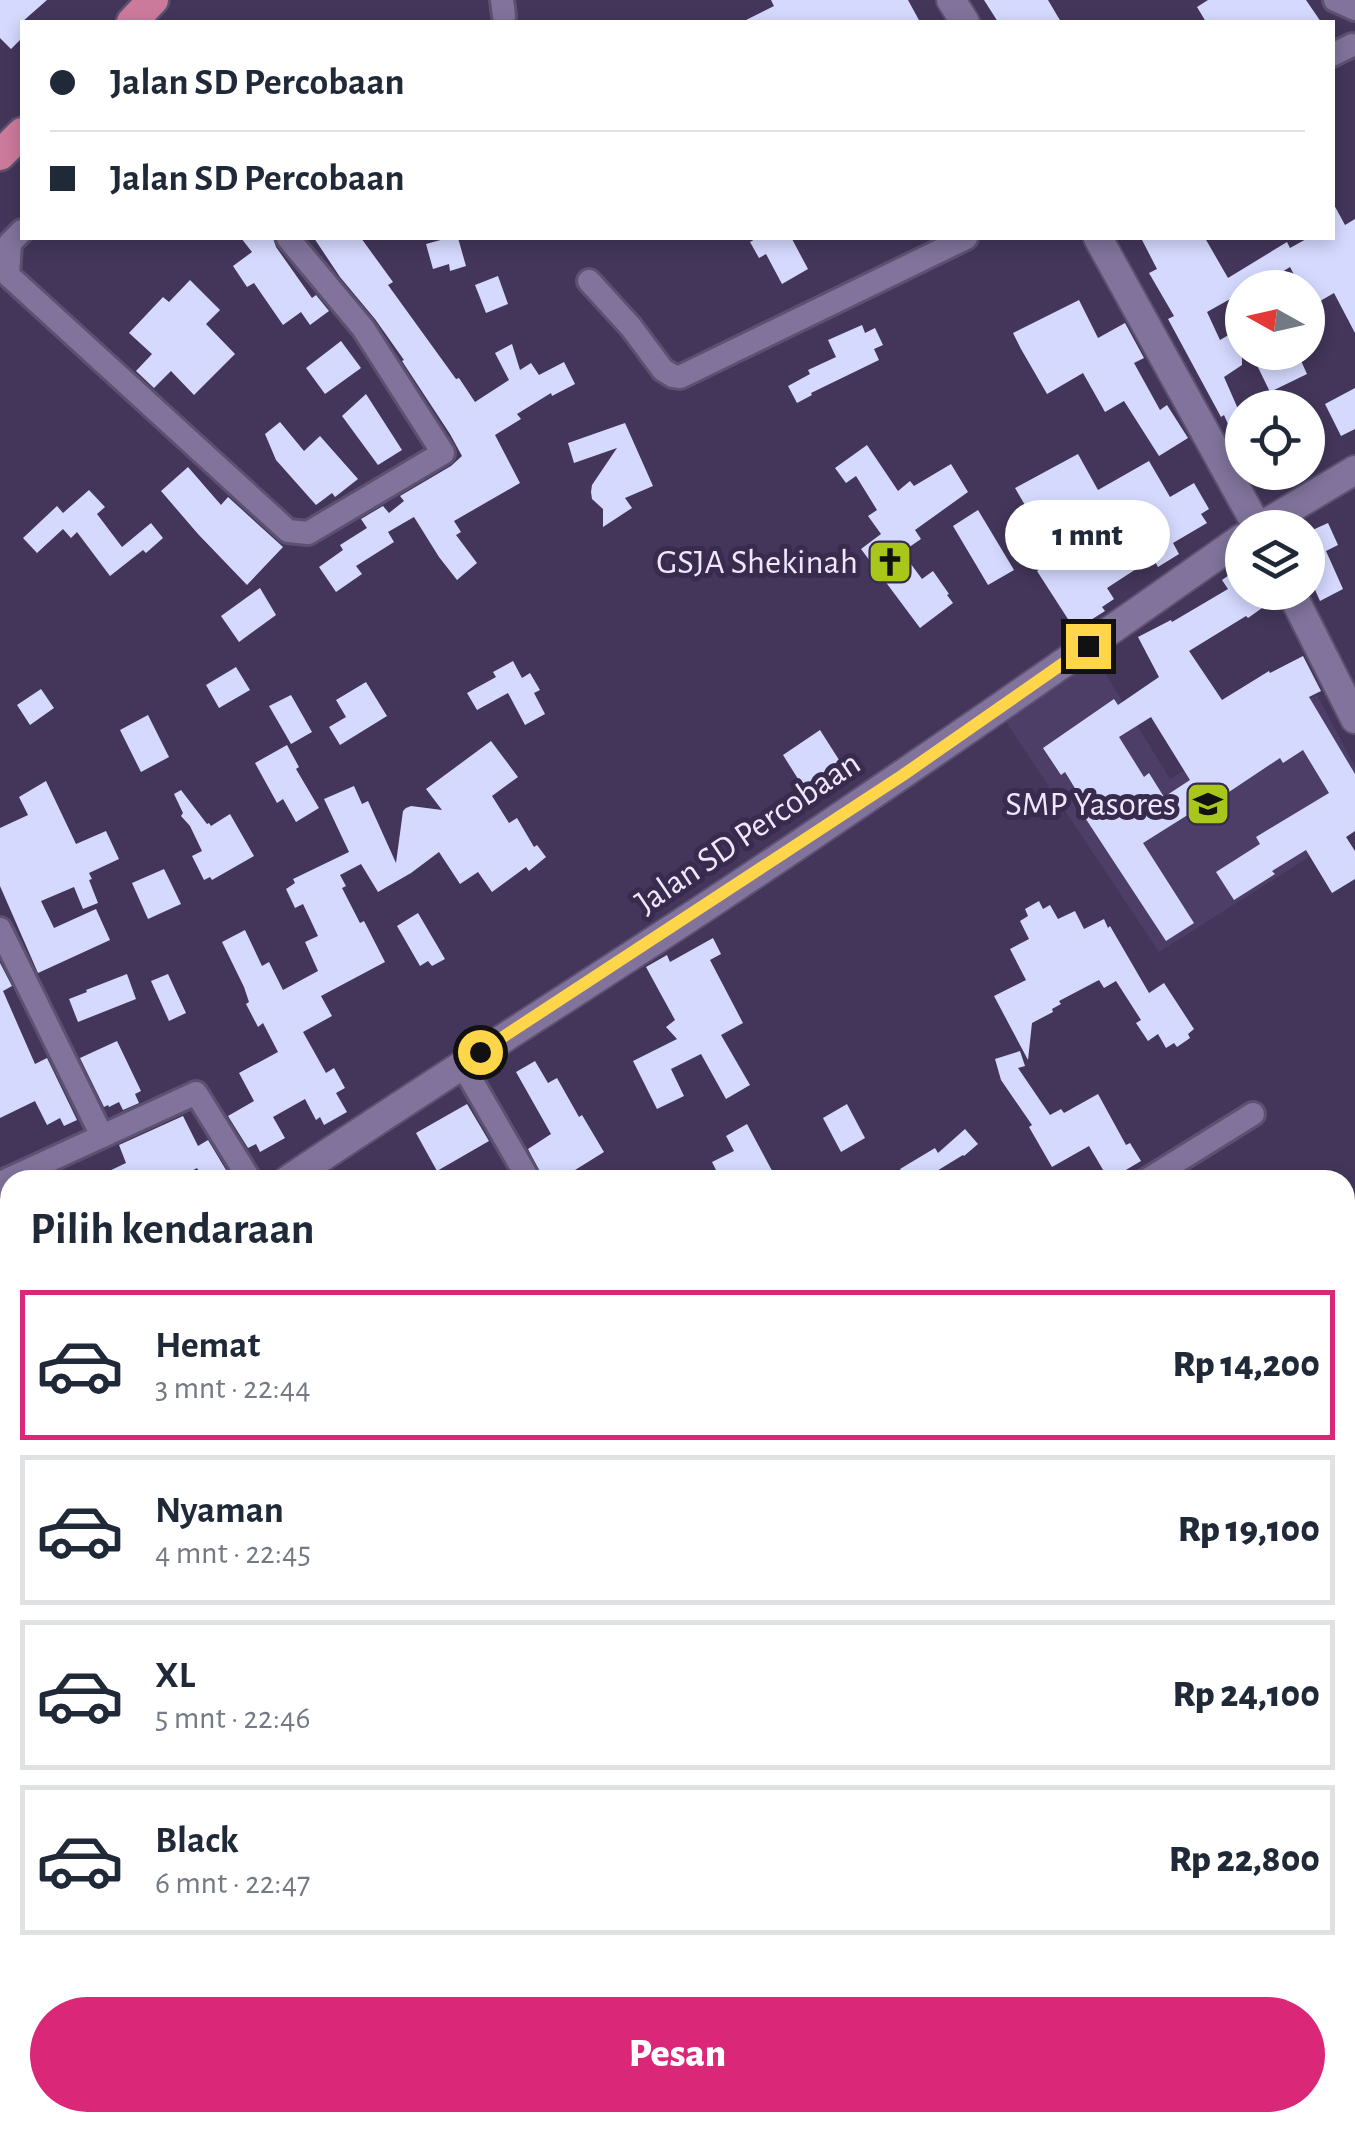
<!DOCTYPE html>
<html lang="id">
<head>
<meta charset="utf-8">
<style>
	body { margin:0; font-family:"Alegreya Sans",sans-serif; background:#f6f6f7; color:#1f2937; height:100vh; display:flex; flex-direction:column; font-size:38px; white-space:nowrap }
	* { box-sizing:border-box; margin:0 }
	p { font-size:32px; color:#747a83 }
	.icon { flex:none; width:55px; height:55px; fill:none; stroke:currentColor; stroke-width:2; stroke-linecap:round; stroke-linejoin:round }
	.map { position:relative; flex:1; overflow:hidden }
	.details { position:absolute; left:0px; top:1170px; width:1355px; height:962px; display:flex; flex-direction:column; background:#fff; border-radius:30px 30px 0 0; box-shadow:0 5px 15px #0003 }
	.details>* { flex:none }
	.banner { position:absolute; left:20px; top:20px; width:1315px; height:220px; border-radius:0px; box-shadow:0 5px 15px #0003; display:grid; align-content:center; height:220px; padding:0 30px; background:#fff }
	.needle { width:65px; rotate:278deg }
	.tools { position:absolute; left:1225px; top:270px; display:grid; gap:20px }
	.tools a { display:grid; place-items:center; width:100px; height:100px; border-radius:50%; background:#fff; box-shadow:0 5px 15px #0003; font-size:50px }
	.end { position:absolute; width:45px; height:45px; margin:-22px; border:12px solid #ffd54a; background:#111; box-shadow:0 0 0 5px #111 }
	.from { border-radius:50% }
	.bubble { position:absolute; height:70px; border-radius:35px; background:#fff; box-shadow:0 5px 15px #0003; font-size:32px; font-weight:800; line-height:70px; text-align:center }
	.banner b { display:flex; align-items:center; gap:35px; height:95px; font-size:38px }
	.banner b+b { border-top:2px solid #e0e1e3 }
	.banner i { width:25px; height:25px; background:#1f2937 }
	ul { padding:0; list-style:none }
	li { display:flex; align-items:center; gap:30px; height:150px; margin:0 20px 15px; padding:0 10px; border:5px solid #e0e1e3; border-radius:0px }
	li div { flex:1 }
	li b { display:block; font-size:38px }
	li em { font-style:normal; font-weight:800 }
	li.selected { border-color:#db2777 }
	li>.icon { width:90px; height:90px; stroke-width:1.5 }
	h2 { padding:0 30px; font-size:45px; line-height:120px }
	.cta { display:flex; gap:20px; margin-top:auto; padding:20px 30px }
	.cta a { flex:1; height:115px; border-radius:60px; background:#db2777; color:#fff; font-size:40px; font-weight:800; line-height:115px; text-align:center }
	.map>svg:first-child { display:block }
</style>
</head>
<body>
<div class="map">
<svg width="1355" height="2132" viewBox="0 0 1355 2132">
	<rect width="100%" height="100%" fill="#43365a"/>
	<path fill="#4d3e68" d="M1094,655l76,124 70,-42 77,-42 38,72v61l-196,124 -155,-233z"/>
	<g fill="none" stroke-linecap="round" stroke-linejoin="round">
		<g stroke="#559b98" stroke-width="6">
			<path d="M0,1737l10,9"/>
			<path d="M637,2122l8,10"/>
		</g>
	</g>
	<g fill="#d5d9fe" fill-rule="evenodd">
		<path d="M0,0h47l-25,22v16l-11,11 -11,-11z"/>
		<path d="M771,0h137l12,22h-178l32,-16z"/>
		<path d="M984,0h64l13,22h-63z"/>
		<path d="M1208,0h98l15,22h-115l-9,-15z"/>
		<path d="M1332,201l13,24 10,-6v114l-21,-40 -26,15v-20h-7l-11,-21 -34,21h-14v27l-10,-17 -25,14 13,28 22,-13v38l-18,12 18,41v38l-18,-41 -3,2 -53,-98 6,-3 -25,-43 8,-4 -16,-31h64l23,40 59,-36 3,6 18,-10h24z"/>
		<path d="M241,238h32l3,9 36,51 4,-3 13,16 -19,14 -9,-13 -18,13 -29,-42 -7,4 -14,-21 19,-14z"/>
		<path d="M314,238h47l32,44 -5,3 68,94 3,-1 16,24 34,-22 -14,-27 17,-9 8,26 11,-7 8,12 25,-13 11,22 -23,12 -1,-3 -34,21 4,5 -26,16 25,48 -66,38 7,11 -5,3 21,28 -20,17 -18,-23 -25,-40 -26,15 6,10 -38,24 6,8 -26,18 -17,-25 24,-17 -3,-5 27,-17 -6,-9 22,-13 6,7 15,-12 -4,-5 51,-30 11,-10 -12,-22 -48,-73 2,-1 -29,-41 -35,-42z"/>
		<path d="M448,238h10l8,28 -16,5 -1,-7 -16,5 -7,-25z"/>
		<path d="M757,238h38l-3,1 16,30 -26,15 -16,-30 -7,4 -9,-16z"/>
		<path d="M498,276l10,28 -22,9 -11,-28z"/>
		<path d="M190,280l30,30 -14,14 29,30 -41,41 -23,-24 -17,17 -18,-17 16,-17 -23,-21 34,-36 6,5z"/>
		<path d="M1079,300l19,38 27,-15 19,35 -10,5 26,47 7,-5 21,33 -29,18 -35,-55 -19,11 -22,-39 -36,21 -26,-45 -8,-16z"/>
		<path d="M862,325l3,8 10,-5 8,17 -9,4 5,11 -68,33 1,2 -15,8 -9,-17 22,-12 -2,-4 28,-13 -8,-17z"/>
		<path d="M341,341l20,27 -36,26 -19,-26z"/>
		<path d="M1263,352h34l10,22 -37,18 -17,-35z"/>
		<path d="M1355,388v41l-14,7 -16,-32z"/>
		<path d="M366,394l36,56 -24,15 -36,-49z"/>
		<path d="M280,422l24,29 16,-15 38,43 -23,18 -3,-4 -16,12 -40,-45 -11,-26z"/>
		<path d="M625,423l28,63 -28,12 7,10 -29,19v-18l-11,-10 -1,-7 1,-7 25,-37 -43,15 -6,-20z"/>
		<path d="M867,445l31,46 12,-10 4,5 37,-22 17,28 -53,38 6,9 -19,13 20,27 11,-8 16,23 -2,1 6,8 -33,25 -59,-79 20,-15 -13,-18 9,-6 -21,-34 -10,7 -11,-15z"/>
		<path d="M1078,454l20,36 51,-29 21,36 24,-14 15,26 -8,5 6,9 -34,20 6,11 -21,13 -5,-9 -46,30 7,11 -12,8 3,4 -30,19 -38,-59 28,-18 -26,-40 -7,4 -17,-29z"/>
		<path d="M188,467l33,38 7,-8 55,50 -36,38 -49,-51 -37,-43z"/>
		<path d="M89,490l16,17 -8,7 25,33 29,-24 12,15 -17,15 -3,-3 -33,26 -33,-44 -6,6 -8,-9 -26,24 -14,-15 34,-32 6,7z"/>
		<path d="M978,510l36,60 -26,15 -35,-59z"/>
		<path d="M1328,523l10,22 -12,6 17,38 -23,12 -12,-27v-42z"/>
		<path d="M1242,566v26h32l1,7 -27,19 -2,-2 -57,35 33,49 47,-29 1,2 33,-17 18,35 -12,6 46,77v57l-9,6 9,14v28l-23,14 -26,-43 -34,21 3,3 -41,26 -18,-28 44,-28 -4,-7 73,-44 -26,-43 -20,13 -3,-5 -84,56 -2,-3 -51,32 51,80 -28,18 -88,-134 6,-4 -19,-31 -4,3 -18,-27 71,-49 4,6 41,-28 -21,-40 33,-17 1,2 56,-33 -6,-9zM1151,717l39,63 -26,17 -15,-24 -5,4 -25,-40z"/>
		<path d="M260,588l16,27 -37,27 -18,-26z"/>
		<path d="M513,661l9,17 8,-5 10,17 -6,3 11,21 -20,11 -17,-32 -31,17 -10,-17 29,-16 -3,-5z"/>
		<path d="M236,667l14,23 -31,18 -13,-23z"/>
		<path d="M366,682l21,34 -47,29 -11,-18 17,-10 -10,-17z"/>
		<path d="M41,689l13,19 -24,17 -13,-20z"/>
		<path d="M291,695l21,37 -21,12 -22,-38z"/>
		<path d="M148,715l21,42 -28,15 -21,-42z"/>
		<path d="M820,730l28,44 -38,24 -27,-43z"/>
		<path d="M491,741l27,36 -26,19 17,27 8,-5 17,29 3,-2 9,12 -17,14 -3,-4 -34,25 -14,-20 -18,12 -21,-32 -28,21 -33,19 -17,-28 -21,11 6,11 -4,2 18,35 4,-2 21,41 -64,34 11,20 -29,16 23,41 8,-5 11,20 -9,5 11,19 -23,13 -4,-8 -4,3 -11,-21 -32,18 12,21 -25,14 -4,-8 -8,4 -20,-32 26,-15 -15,-28 39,-21 -15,-29 -5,4 -12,-23 3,-2 -5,-15 -22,-45 23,-12 17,36 7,-4 14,28 35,-19 -13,-29 13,-6 -15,-32 -8,4 -9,-19 9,-6 -2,-4 56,-27 -25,-53 30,-13 8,18 6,-3 28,62 7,-52 3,-3 5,-2 31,4 -16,-21z"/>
		<path d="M287,745l12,22 -3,2 23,39 -23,14 -13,-23 -6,4 -22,-40z"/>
		<path d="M46,781l30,63 30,-13 13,28 -30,14 3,6 -3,1 9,23 -15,6 -9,-22 -33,14 13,27 42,-19 14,31 -72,33 -38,-87v-58l28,-13 -9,-18z"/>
		<path d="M181,790l26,34 2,-1 2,3 19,-12 24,42 -42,24 -2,-3 -6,3 -12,-24 10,-5 -12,-25 -9,-10 2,-3 -9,-19z"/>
		<path d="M164,869l17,35 -33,15 -16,-36z"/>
		<path d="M1039,901l4,8 7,-4 8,14 17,-8 9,18 20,-10 4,9 2,-2 39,67 15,-10 30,46 -6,5 2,4 -13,9 -3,-4 -8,5 -8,-14 -10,7 -12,-18 5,-3 -25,-39 -12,7 -5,-8 -40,21 2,3 -9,5 1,3 -21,11 -4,37 -34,-64 32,-16 -16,-31 19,-10 -9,-18 8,-5 -3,-7z"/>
		<path d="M418,913l27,46 -13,7 -4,-5 -8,5 -23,-40z"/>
		<path d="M713,938l8,16 -11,6 33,63 -22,12 29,50 -24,14 -25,-45 -30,15 13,27 -27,13 -24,-48 44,-22 -11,-12 9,-7 -29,-53 21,-12 3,7z"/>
		<path d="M0,963l12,23 -9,5 32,73 12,-6 30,62 -13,6 -4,-8 -13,7 -12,-24 -35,17z"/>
		<path d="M127,974l9,25 -58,23 -9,-23 18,-7 -1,-2z"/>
		<path d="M168,974l18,39 -17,8 -18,-40z"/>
		<path d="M117,1041l24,50 -6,3 4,9 -16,7 -4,-8 -10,5 -1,-2 -4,2 -24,-49z"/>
		<path d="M1020,1051l5,15 -7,2 32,47 11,-6 3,4 34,-19 28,51 4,-2 11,18 -32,19 -20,-34 -37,21 -23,-40 3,-2 -31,-45 -6,-21z"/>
		<path d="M535,1061l13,22 9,-5 22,39 3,-2 22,37 -45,28h-15l-16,-31 23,-15 -35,-62z"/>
		<path d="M467,1104l22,37 -52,30 -21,-38z"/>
		<path d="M847,1104l18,34 -24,14 -18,-34z"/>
		<path d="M183,1116l15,30 10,-6 24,40h-28l-7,-12 -16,9 -2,-4 -14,7h-75l36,-17 -7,-18z"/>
		<path d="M747,1124l30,56h-56l-9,-18 22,-11 -8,-15z"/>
		<path d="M965,1129l13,15 -14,12 -1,-1 -41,25h-16l-6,-11 35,-21 3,5z"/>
	</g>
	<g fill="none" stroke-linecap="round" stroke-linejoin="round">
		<defs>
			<g id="minor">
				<path d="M502,0l2,16"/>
				<path d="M1335,0l20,9"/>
				<path d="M1332,55l20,-10"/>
				<path d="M22,231l-12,12 -2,32 280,256 20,2 135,-80 -80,-125 -75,-90"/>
				<path d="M589,281l42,46 32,43 10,6 7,1 286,-139"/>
				<path d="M0,929l102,207"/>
				<path d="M462,1064l67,116"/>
				<path d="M1147,1180l106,-66"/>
				<path d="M0,1183l196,-90 54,87"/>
				<path d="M1345,1380l10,-5"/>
				<path d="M0,1610l10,18"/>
				<path d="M1345,1637l10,-7"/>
				<path d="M1345,1869l10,-4"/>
				<path d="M961,2122l4,10"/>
				<path d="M1047,2122l7,10"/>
				<path d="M427,2132l14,-10"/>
				<path d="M1003,2132l11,-10"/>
			</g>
			<g id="tertiary">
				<path d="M951,0l14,22"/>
				<path d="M1098,238l160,290"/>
				<path d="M1258,528l97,-58"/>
				<path d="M1291,592l64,127"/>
				<path d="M288,1180c142,-96 288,-187 431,-282 176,-117 350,-238 523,-360"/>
				<path d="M0,1380l10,-7"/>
			</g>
			<g id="trunk">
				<path d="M132,22l21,-22"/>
				<path d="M0,155l22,-22"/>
			</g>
		</defs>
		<use href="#minor" stroke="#5c5170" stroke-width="28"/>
		<use href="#tertiary" stroke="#5c5170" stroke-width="32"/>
		<use href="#trunk" stroke="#5c5170" stroke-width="35"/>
		<use href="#minor" stroke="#81739b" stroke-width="22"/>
		<use href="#tertiary" stroke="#81739b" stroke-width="28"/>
		<use href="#trunk" stroke="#cc7a9c" stroke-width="30"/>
	</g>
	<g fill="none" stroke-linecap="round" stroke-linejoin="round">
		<path stroke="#ffd54a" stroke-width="12" d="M480,1052l423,-277 185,-129"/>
	</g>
	<defs>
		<symbol id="church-square" viewBox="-11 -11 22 22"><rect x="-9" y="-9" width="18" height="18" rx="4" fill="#a9c71a" stroke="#382b4e"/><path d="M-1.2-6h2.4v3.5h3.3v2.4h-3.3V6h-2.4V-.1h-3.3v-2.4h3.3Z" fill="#111"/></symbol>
		<symbol id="school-square" viewBox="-11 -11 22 22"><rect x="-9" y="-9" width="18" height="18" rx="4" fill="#a9c71a" stroke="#382b4e"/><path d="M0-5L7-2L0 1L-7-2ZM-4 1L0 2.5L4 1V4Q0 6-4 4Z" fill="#111"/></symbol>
	</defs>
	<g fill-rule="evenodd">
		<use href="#church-square" x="865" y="537" width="50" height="50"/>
		<use href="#school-square" x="1183" y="779" width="50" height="50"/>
	</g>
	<g text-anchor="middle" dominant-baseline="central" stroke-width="10" stroke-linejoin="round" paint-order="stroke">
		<g font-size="35" fill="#eee7fd" stroke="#382b4e" text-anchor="end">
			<text x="858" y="562">GSJA Shekinah</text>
			<text x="1176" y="804">SMP Yasores</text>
		</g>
		<g font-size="35" fill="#eee7fd" stroke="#382b4e">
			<text transform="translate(748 833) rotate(-34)">Jalan SD Percobaan</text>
		</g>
	</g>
</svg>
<div class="tools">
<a><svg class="needle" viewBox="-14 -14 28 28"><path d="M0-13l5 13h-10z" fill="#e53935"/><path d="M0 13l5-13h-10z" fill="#747a83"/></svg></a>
<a><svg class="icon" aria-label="locate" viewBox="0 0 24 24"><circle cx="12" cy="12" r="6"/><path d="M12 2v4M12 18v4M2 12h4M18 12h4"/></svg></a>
<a><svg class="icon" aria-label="layers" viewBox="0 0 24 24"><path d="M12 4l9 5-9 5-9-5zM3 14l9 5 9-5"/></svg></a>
</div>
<i class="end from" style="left:480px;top:1052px"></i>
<i class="end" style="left:1088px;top:646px"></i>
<div class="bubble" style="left:1005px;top:500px;width:165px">1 mnt</div>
<div class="banner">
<b><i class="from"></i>Jalan SD Percobaan</b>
<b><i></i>Jalan SD Percobaan</b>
</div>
<section class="details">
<h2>Pilih kendaraan</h2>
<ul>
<li class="selected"><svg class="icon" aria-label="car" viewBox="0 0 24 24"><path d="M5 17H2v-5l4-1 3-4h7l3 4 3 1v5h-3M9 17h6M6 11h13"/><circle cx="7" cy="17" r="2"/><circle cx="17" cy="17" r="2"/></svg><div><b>Hemat</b><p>3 mnt · 22:44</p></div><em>Rp 14,200</em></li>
<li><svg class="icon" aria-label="car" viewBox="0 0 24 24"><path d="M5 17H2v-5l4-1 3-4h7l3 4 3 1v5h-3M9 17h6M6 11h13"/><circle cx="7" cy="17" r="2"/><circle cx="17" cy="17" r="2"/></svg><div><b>Nyaman</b><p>4 mnt · 22:45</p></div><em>Rp 19,100</em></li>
<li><svg class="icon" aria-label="car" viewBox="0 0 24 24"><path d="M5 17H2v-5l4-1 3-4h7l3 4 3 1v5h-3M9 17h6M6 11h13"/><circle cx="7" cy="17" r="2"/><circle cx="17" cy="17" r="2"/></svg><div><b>XL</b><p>5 mnt · 22:46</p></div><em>Rp 24,100</em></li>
<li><svg class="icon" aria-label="car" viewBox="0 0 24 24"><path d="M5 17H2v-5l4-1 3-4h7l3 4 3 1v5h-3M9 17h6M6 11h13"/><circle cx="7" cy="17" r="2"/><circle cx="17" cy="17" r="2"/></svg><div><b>Black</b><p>6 mnt · 22:47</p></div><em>Rp 22,800</em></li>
</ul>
<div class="cta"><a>Pesan</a></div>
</section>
</div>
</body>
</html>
